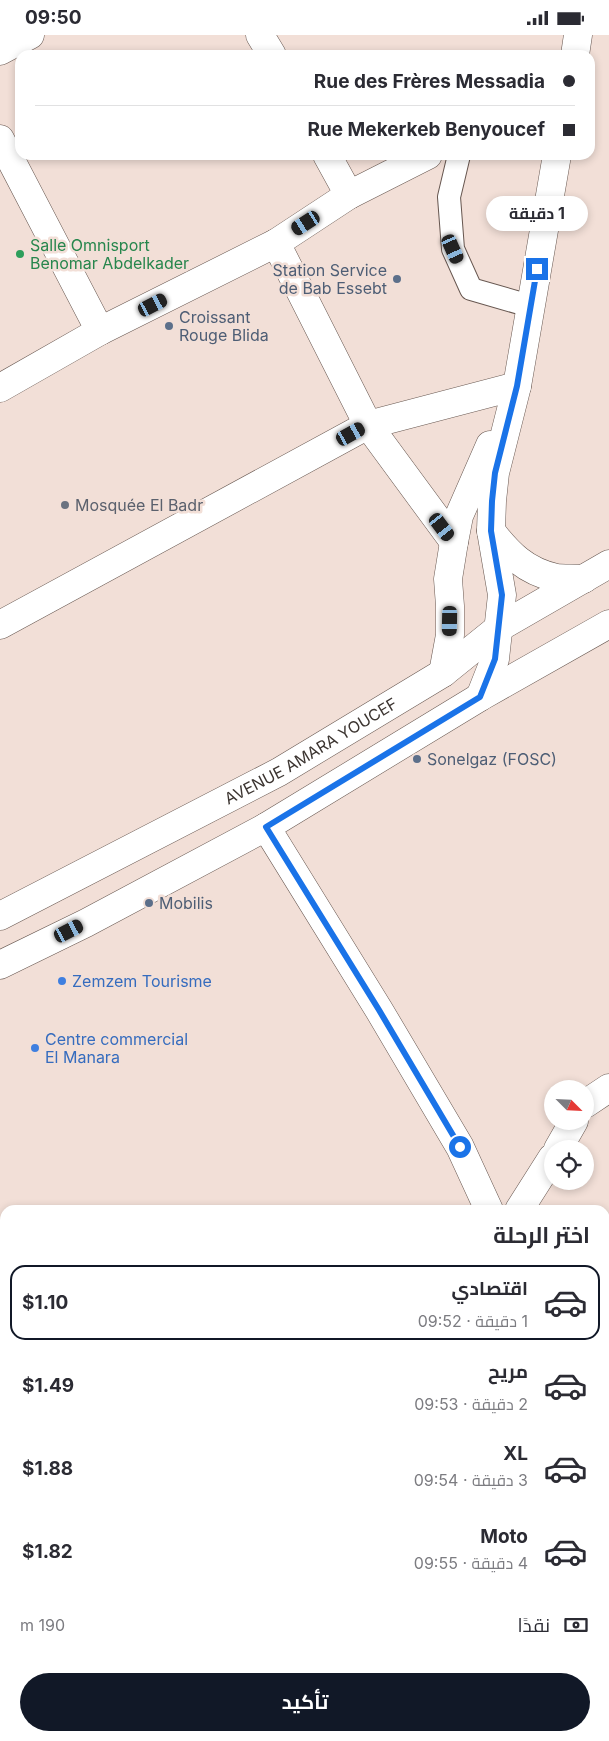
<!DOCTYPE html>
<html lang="ar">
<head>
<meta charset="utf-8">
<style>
	body { margin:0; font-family:Inter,Cairo,sans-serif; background:#f2f2f3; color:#2b2b33; direction:rtl; height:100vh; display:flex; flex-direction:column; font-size:19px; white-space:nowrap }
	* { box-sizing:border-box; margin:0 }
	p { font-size:16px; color:#7c7c81 }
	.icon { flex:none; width:28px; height:28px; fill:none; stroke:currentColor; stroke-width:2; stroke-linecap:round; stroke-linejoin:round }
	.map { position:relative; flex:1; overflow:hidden; direction:ltr }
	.drawer { position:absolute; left:0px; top:1170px; width:610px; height:536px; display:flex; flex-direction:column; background:#fff; border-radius:15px 15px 0 0; box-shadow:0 2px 8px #0003; direction:rtl }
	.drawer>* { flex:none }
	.top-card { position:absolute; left:15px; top:15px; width:580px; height:110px; border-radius:15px; box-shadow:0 2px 8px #0003; direction:rtl; display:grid; align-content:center; height:110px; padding:0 20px; background:#fff }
	.needle { width:32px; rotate:114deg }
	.tools { position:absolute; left:544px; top:1045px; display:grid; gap:10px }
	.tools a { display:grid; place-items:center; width:50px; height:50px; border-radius:50%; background:#fff; box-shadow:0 2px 8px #0003; font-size:25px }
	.end { position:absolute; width:22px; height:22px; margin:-11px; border:6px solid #1a73e8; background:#fff; box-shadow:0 0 0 2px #fff }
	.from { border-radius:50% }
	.bubble { position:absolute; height:35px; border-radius:18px; background:#fff; box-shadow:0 2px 8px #0003; font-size:16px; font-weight:700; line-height:35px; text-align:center; direction:rtl }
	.car { position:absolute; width:15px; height:30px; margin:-15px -8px; border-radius:6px; box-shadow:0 0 4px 1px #0007; background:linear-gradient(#222 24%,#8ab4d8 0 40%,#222 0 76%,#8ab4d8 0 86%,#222 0) }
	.top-card b { display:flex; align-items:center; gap:18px; height:48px; font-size:19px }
	.top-card b+b { border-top:1px solid #e1e1e2 }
	.top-card i { width:12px; height:12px; background:#2b2b33 }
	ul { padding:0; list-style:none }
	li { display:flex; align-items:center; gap:15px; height:75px; margin:0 10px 8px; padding:0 10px; border:2px solid transparent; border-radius:15px }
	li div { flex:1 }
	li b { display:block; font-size:19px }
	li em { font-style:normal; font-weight:700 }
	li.on { border-color:#111827 }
	li>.icon { width:45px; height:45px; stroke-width:1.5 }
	h2 { padding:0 20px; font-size:22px; line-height:60px }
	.pay { display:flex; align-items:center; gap:12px; height:55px; padding:0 20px; font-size:19px }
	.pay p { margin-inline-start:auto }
	.primary-button { display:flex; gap:10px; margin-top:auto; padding:10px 20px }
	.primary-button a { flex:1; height:58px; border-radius:30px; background:#111827; color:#fff; font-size:20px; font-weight:700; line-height:58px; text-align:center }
	.status { display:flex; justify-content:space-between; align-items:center; height:35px; padding:0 25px; background:#fff; direction:ltr }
	.status svg { height:14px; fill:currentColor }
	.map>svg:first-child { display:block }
</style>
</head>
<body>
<div class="status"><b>09:50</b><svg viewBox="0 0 49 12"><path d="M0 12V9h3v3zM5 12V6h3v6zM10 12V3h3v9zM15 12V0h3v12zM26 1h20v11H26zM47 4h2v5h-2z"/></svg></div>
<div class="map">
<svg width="609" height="1706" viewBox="0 0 609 1706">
	<rect width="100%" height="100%" fill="#f2dfd7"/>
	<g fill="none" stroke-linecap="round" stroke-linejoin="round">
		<defs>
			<path id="service" d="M459,120l-10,42 4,52 18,40 59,17"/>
			<g id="minor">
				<path d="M260,0l12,20"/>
				<path d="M0,16l30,-16"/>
				<path d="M0,104l100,192"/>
				<path d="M327,120l22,40"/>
				<path d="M276,208l92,182 86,117"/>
				<path d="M0,353l100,-57 176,-88 73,-48 79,-40"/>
				<path d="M0,590l368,-200 149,-39"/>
				<path d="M266,792l113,183 81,137 29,63"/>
				<path d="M585,1069l24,-16"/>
				<path d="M558,1114l16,-28"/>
				<path d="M519,1175l33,-52"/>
				<path d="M442,1701l1,5"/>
				<path d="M231,1706l16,-5"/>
			</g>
			<g id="tertiary">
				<path d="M0,1389l5,-3"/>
				<path d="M605,1583l4,-1"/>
			</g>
			<g id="primary">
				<path d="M575,20l3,-20"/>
				<path d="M491,496c18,23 34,40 65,47 9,1 19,0 28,1"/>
				<path d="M443,638l7,-38v-29l-2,-27 6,-37 5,-26 31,-71"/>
				<path d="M480,662l15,-38 7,-64 -11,-64 1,-30 3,-28 22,-87 40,-231"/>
				<path id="s1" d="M0,881l279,-144 164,-99 57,-46 109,-63"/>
				<path d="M0,930l86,-42 180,-96 214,-130 129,-73"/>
				<path d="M0,1434l5,16"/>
				<path d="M0,1617l5,16"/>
				<path d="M27,1701l2,5"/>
				<path d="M84,1701l1,5"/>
			</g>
		</defs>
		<use href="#service" stroke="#675750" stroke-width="24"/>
		<use href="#minor" stroke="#675750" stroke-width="29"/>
		<use href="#tertiary" stroke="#675750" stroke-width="29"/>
		<use href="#primary" stroke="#675750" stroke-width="29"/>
		<use href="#service" stroke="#fff" stroke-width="22"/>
		<use href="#minor" stroke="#fff" stroke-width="28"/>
		<use href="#tertiary" stroke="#fff" stroke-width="28"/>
		<use href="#primary" stroke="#fff" stroke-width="28"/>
	</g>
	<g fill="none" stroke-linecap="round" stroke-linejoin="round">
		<path stroke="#1a73e8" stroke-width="6" d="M460,1112l-81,-137 -113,-183 214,-130 15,-38 7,-64 -11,-64 1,-30 3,-28 22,-87 20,-117"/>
	</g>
	<circle fill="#2e9e5b" stroke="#f2dfd7" stroke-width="2" cx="20" cy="219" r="5"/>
	<g fill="#5c6f8a" stroke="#f2dfd7" stroke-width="2">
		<circle cx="397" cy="244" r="5"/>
		<circle cx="169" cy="291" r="5"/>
		<circle cx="417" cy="724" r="5"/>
		<circle cx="149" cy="868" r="5"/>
	</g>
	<circle fill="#6b7280" stroke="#f2dfd7" stroke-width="2" cx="65" cy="470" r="5"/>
	<g fill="#3f7fe0" stroke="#f2dfd7" stroke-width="2">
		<circle cx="62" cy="946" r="5"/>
		<circle cx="35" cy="1013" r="5"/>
	</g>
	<g text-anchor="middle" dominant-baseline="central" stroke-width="5" stroke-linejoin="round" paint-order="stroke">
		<g font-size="16" fill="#27864d" stroke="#f2dfd7" text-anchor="start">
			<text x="30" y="210">Salle Omnisport<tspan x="30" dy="18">Benomar Abdelkader</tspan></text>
		</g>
		<g font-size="16" fill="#4e5e75" stroke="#f2dfd7" text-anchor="start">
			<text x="387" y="235" text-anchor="end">Station Service<tspan x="387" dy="18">de Bab Essebt</tspan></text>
			<text x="179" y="282">Croissant<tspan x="179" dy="18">Rouge Blida</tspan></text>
			<text x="427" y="724">Sonelgaz (FOSC)</text>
			<text x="159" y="868">Mobilis</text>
		</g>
		<g font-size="16" fill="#5b616d" stroke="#f2dfd7" text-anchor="start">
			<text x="75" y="470">Mosquée El Badr</text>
		</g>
		<g font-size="16" fill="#3c3531" stroke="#f2dfd7">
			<text stroke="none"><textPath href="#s1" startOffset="352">AVENUE AMARA YOUCEF</textPath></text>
		</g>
		<g font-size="16" fill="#366cbe" stroke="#f2dfd7" text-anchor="start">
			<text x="72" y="946">Zemzem Tourisme</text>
			<text x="45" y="1004">Centre commercial<tspan x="45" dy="18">El Manara</tspan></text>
		</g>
	</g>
</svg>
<div class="tools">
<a><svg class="needle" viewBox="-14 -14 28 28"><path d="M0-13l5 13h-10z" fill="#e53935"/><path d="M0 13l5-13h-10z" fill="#7c7c81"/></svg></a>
<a><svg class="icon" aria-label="locate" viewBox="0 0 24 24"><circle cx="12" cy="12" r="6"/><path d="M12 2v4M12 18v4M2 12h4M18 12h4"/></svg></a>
</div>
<i class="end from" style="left:460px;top:1112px"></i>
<i class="end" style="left:537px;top:234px"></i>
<div class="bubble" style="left:486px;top:161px;width:102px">1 دقيقة</div>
<i class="car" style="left:306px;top:188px;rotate:237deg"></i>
<i class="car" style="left:453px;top:214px;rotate:156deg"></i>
<i class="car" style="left:153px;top:270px;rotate:63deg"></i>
<i class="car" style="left:351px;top:399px;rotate:61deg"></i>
<i class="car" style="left:442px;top:492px;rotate:143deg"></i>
<i class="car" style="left:450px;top:586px;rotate:181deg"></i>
<i class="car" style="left:69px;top:896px;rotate:63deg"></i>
<div class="top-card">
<b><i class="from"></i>Rue des Frères Messadia</b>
<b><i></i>Rue Mekerkeb Benyoucef</b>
</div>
<section class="drawer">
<h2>اختر الرحلة</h2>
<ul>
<li class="on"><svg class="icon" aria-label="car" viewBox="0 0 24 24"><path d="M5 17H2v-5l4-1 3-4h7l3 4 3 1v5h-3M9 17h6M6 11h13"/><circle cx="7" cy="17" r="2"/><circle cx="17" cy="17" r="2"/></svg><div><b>اقتصادي</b><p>1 دقيقة · 09:52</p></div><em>$1.10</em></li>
<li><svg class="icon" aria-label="car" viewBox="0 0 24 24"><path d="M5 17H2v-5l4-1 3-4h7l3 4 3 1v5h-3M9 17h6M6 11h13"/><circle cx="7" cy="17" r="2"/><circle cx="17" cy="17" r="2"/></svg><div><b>مريح</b><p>2 دقيقة · 09:53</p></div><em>$1.49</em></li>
<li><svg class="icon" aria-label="car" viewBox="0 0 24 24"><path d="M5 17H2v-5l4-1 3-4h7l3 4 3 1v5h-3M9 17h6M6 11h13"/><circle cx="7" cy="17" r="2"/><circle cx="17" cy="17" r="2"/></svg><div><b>XL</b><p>3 دقيقة · 09:54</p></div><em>$1.88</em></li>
<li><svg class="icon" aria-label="car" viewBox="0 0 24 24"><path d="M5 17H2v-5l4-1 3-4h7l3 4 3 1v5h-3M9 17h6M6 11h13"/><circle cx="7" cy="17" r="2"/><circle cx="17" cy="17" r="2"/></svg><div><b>Moto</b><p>4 دقيقة · 09:55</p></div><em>$1.82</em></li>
</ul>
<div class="pay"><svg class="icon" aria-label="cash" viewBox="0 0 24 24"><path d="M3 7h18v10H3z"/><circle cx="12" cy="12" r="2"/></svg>نقدًا<p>190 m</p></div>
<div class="primary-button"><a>تأكيد</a></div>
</section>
</div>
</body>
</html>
